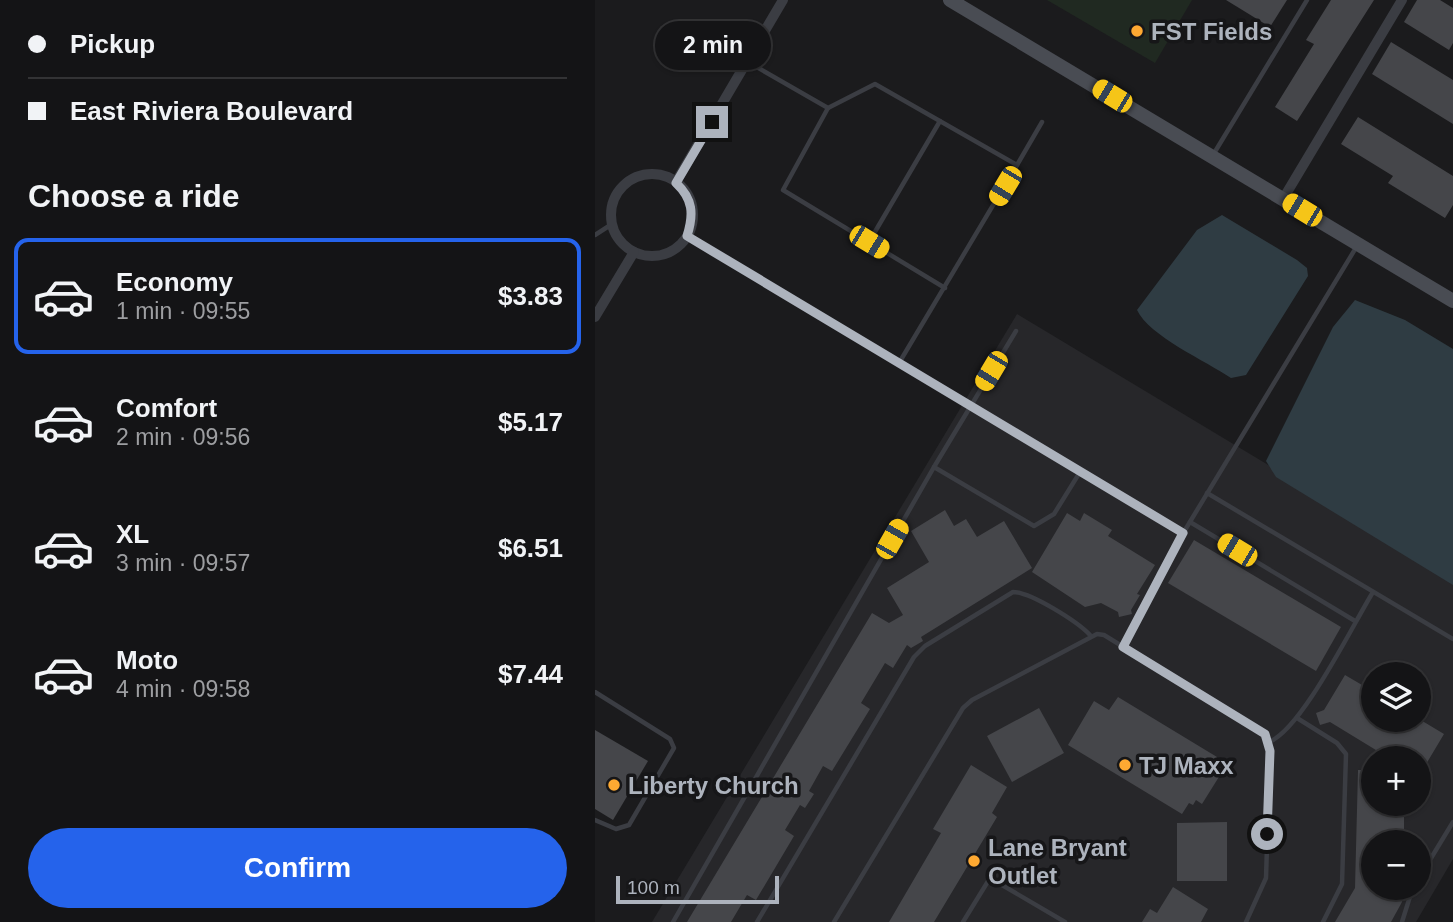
<!DOCTYPE html>
<html lang="en">
<head>
<meta charset="utf-8">
<style>
	body { margin:0; font-family:Arial,sans-serif; background:#1d1d1f; color:#f1f3f6; height:100vh; display:flex; flex-direction:column; font-size:26px; white-space:nowrap }
	* { box-sizing:border-box; margin:0 }
	p { font-size:23px; color:#9d9ea1 }
	.icon { flex:none; width:38px; height:38px; fill:none; stroke:currentColor; stroke-width:2; stroke-linecap:round; stroke-linejoin:round }
	.map { position:relative; flex:1; overflow:hidden }
	.details { display:flex; flex-direction:column; background:#141416; width:595px }
	.details>* { flex:none }
	.banner { display:grid; align-content:center; height:154px; padding:0 28px; background:#141416 }
	.fabs { position:absolute; left:766px; top:662px; display:grid; gap:14px }
	.fabs a { display:grid; place-items:center; width:70px; height:70px; border-radius:50%; background:#141416; box-shadow:0 2px 5px #0004,0 0 0 2px #333335; font-size:35px }
	.scale { position:absolute; left:21px; bottom:18px; width:163px; box-sizing:border-box; padding-left:7px; border:4px solid #adb3bd; border-top:0; font-size:19px; line-height:24px; white-space:nowrap; color:#adb3bd; -webkit-text-stroke:5px #161618; paint-order:stroke }
	.end { position:absolute; width:32px; height:32px; margin:-16px; border:9px solid #adb3bd; background:#111; box-shadow:0 0 0 4px #111 }
	.from { border-radius:50% }
	.bubble { position:absolute; height:49px; border-radius:24px; background:#141416; box-shadow:0 2px 5px #0004,0 0 0 2px #333335; font-size:23px; font-weight:600; line-height:49px; text-align:center }
	.car { position:absolute; width:21px; height:42px; margin:-21px -10px; border-radius:9px; box-shadow:0 0 5px 2px #0007; background:linear-gradient(#f5c518 24%,#345 0 40%,#f5c518 0 76%,#345 0 86%,#f5c518 0) }
	.banner b { display:flex; align-items:center; gap:24px; height:66px; font-size:26px }
	.banner b+b { border-top:2px solid #333335 }
	.banner i { width:18px; height:18px; background:#f1f3f6 }
	ul { padding:0; list-style:none }
	li { display:flex; align-items:center; gap:21px; height:116px; margin:0 14px 10px; padding:0 14px; border:4px solid transparent; border-radius:14px }
	li div { flex:1 }
	li b { display:block; font-size:26px }
	li em { font-style:normal; font-weight:600 }
	li.current { border-color:#2563eb }
	li>.icon { width:63px; height:63px; stroke-width:1.5 }
	h2 { padding:0 28px; font-size:32px; line-height:84px }
	.cta { display:flex; gap:14px; margin-top:auto; padding:14px 28px }
	.cta a { flex:1; height:80px; border-radius:42px; background:#2563eb; color:#fff; font-size:28px; font-weight:600; line-height:80px; text-align:center }
	main { display:flex; flex:1; min-height:0 }
	.map>svg:first-child { display:block }
</style>
</head>
<body>
<main>
<section class="details">
<div class="banner">
<b><i class="from"></i>Pickup</b>
<b><i></i>East Riviera Boulevard</b>
</div>
<h2>Choose a ride</h2>
<ul>
<li class="current"><svg class="icon" aria-label="car" viewBox="0 0 24 24"><path d="M5 17H2v-5l4-1 3-4h7l3 4 3 1v5h-3M9 17h6M6 11h13"/><circle cx="7" cy="17" r="2"/><circle cx="17" cy="17" r="2"/></svg><div><b>Economy</b><p>1 min · 09:55</p></div><em>$3.83</em></li>
<li><svg class="icon" aria-label="car" viewBox="0 0 24 24"><path d="M5 17H2v-5l4-1 3-4h7l3 4 3 1v5h-3M9 17h6M6 11h13"/><circle cx="7" cy="17" r="2"/><circle cx="17" cy="17" r="2"/></svg><div><b>Comfort</b><p>2 min · 09:56</p></div><em>$5.17</em></li>
<li><svg class="icon" aria-label="car" viewBox="0 0 24 24"><path d="M5 17H2v-5l4-1 3-4h7l3 4 3 1v5h-3M9 17h6M6 11h13"/><circle cx="7" cy="17" r="2"/><circle cx="17" cy="17" r="2"/></svg><div><b>XL</b><p>3 min · 09:57</p></div><em>$6.51</em></li>
<li><svg class="icon" aria-label="car" viewBox="0 0 24 24"><path d="M5 17H2v-5l4-1 3-4h7l3 4 3 1v5h-3M9 17h6M6 11h13"/><circle cx="7" cy="17" r="2"/><circle cx="17" cy="17" r="2"/></svg><div><b>Moto</b><p>4 min · 09:58</p></div><em>$7.44</em></li>
</ul>
<div class="cta"><a>Confirm</a></div>
</section>
<div class="map">
<svg width="858" height="922" viewBox="0 0 858 922">
	<rect width="100%" height="100%" fill="#1b1b1d"/>
	<path fill="#27272a" fill-rule="evenodd" d="M422,314l436,262v283l-37,63h-764zM779,674h45v45h-45zM779,758h45v45h-45zM779,842h45v45h-45z"/>
	<path fill="#202921" d="M452,0h145l-37,63z"/>
	<g fill="#2f3c43">
		<path d="M627,215l75,45 10,8 1,8 -62,99 -15,3c-25,-17 -82,-42 -94,-68l60,-80z"/>
		<path d="M760,300l50,20 48,29v236l-177,-108 -10,-16 67,-134z"/>
	</g>
	<g fill="#45464a">
		<path d="M631,0h61l-17,27z"/>
		<path d="M736,0h43l-77,121 -22,-14 39,-63 -8,-4z"/>
		<path d="M822,0h23l13,8v35l-4,7 -45,-28z"/>
		<path d="M796,42l62,38v44l-81,-50z"/>
		<path d="M763,117l95,59v29l-8,13 -57,-35 5,-7 -52,-32z"/>
		<path d="M350,510l9,16 12,-7 11,18 27,-16 28,47 -111,69 2,4 -12,7 -4,-3 -14,23 -8,-5 -24,40 9,6 -38,62 -9,-5 -14,25 5,3 -9,14 -5,-3 -15,25 9,6 -38,64 -9,-5 -16,27h-44l185,-309 17,10 14,-8 -16,-27 42,-26 -18,-31z"/>
		<path d="M472,513l13,8 4,-8 28,17 -4,6 47,29 -18,29 3,1 -9,15 1,4 -13,3 -1,-5 -17,-9 -16,4 -53,-35z"/>
		<path d="M599,540l147,87 -25,44 -148,-88z"/>
		<path d="M750,675l29,17v27h45l25,15 -25,42v-18h-30l-59,-36 -10,3 -4,-12 8,-3z"/>
		<path d="M523,697l99,60 -2,11 7,4 -20,32 -6,-4 -3,5 -4,-2 -7,11 -114,-69 26,-44 15,9z"/>
		<path d="M444,708l25,45 -52,29 -25,-46z"/>
		<path d="M0,730l53,31 -35,59 -18,-11z"/>
		<path d="M376,765l36,22 -15,26 5,4 -63,105h-45l52,-89 -8,-4z"/>
		<path d="M763,770h16v33h30v39h-30v45h29l-1,15 -11,20h-56l20,-34z"/>
		<path d="M632,822v59h-50v-58z"/>
		<path d="M578,887l35,22 -7,13h-59l8,-13 7,4z"/>
	</g>
	<g fill="none" stroke-linecap="round" stroke-linejoin="round">
		<g stroke="#3b3d43" stroke-width="4.5">
			<path d="M153,62l80,46 47,-24 142,81 -118,198"/>
			<path d="M233,108l-45,82 162,98"/>
			<path d="M618,155l94,-155"/>
			<path d="M422,165l25,-43"/>
			<path d="M0,235l17,-11"/>
			<path d="M92,236l496,297"/>
			<path d="M274,242l71,-121"/>
			<path d="M339,467l82,-136"/>
			<path d="M612,493l246,146"/>
			<path d="M595,522l165,99"/>
			<path d="M528,647l24,-43 12,-31 198,-327"/>
			<path d="M0,692l75,47 4,9 -45,77 -13,4 -21,-9"/>
			<path d="M702,718l40,25 9,11 -4,130 -19,38"/>
			<path d="M674,742c33,-13 83,-116 104,-150"/>
			<path d="M824,878l34,-56"/>
			<path d="M78,922l261,-455 100,59 20,-12 26,-42"/>
			<path d="M162,922l157,-265 11,-11 88,-54c18,0 65,30 77,43"/>
			<path d="M239,922l129,-214 9,-8 125,-66 7,1 161,99 5,17 -4,127 -20,44"/>
			<path d="M368,922l27,-44 75,44"/>
			<path d="M807,922l11,-35"/>
		</g>
		<g stroke="#3b3d43" stroke-width="10">
			<circle cx="57" cy="215" r="41"/>
			<path d="M81,182l107,-182"/>
			<path d="M688,199l119,-199"/>
			<path d="M0,317l39,-65"/>
		</g>
		<path stroke="#494c53" stroke-width="14" d="M355,0l503,301"/>
	</g>
	<g fill="none" stroke-linecap="round" stroke-linejoin="round">
		<path stroke="#adb3bd" stroke-width="9" d="M117,122l-36,61c17,16 18,31 11,53l496,297 -60,114 142,87 5,17 -3,83"/>
	</g>
	<g fill="#fea932" stroke="#161618" stroke-width="2.5">
		<circle cx="542" cy="31" r="7"/>
		<circle cx="530" cy="765" r="7"/>
		<circle cx="19" cy="785" r="7"/>
		<circle cx="379" cy="861" r="7"/>
	</g>
	<g text-anchor="middle" dominant-baseline="central" stroke-width="7" stroke-linejoin="round" paint-order="stroke">
		<g font-size="24" font-weight="bold" fill="#adb3bd" stroke="#161618" text-anchor="start">
			<text x="556" y="31">FST Fields</text>
			<text x="544" y="765">TJ Maxx</text>
			<text x="33" y="785">Liberty Church</text>
			<text x="393" y="847">Lane Bryant<tspan x="393" dy="28">Outlet</tspan></text>
		</g>
	</g>
</svg>
<div class="fabs">
<a><svg class="icon" aria-label="layers" viewBox="0 0 24 24"><path d="M12 4l9 5-9 5-9-5zM3 14l9 5 9-5"/></svg></a>
<a>+</a>
<a>−</a>
</div>
<div class="scale">100 m</div>
<i class="end from" style="left:672px;top:834px"></i>
<i class="end" style="left:117px;top:122px"></i>
<div class="bubble" style="left:60px;top:21px;width:116px">2 min</div>
<i class="car" style="left:517px;top:96px;rotate:301deg"></i>
<i class="car" style="left:410px;top:186px;rotate:211deg"></i>
<i class="car" style="left:707px;top:210px;rotate:301deg"></i>
<i class="car" style="left:274px;top:242px;rotate:121deg"></i>
<i class="car" style="left:396px;top:371px;rotate:211deg"></i>
<i class="car" style="left:297px;top:539px;rotate:30deg"></i>
<i class="car" style="left:642px;top:550px;rotate:301deg"></i>
</div>
</main>
</body>
</html>
